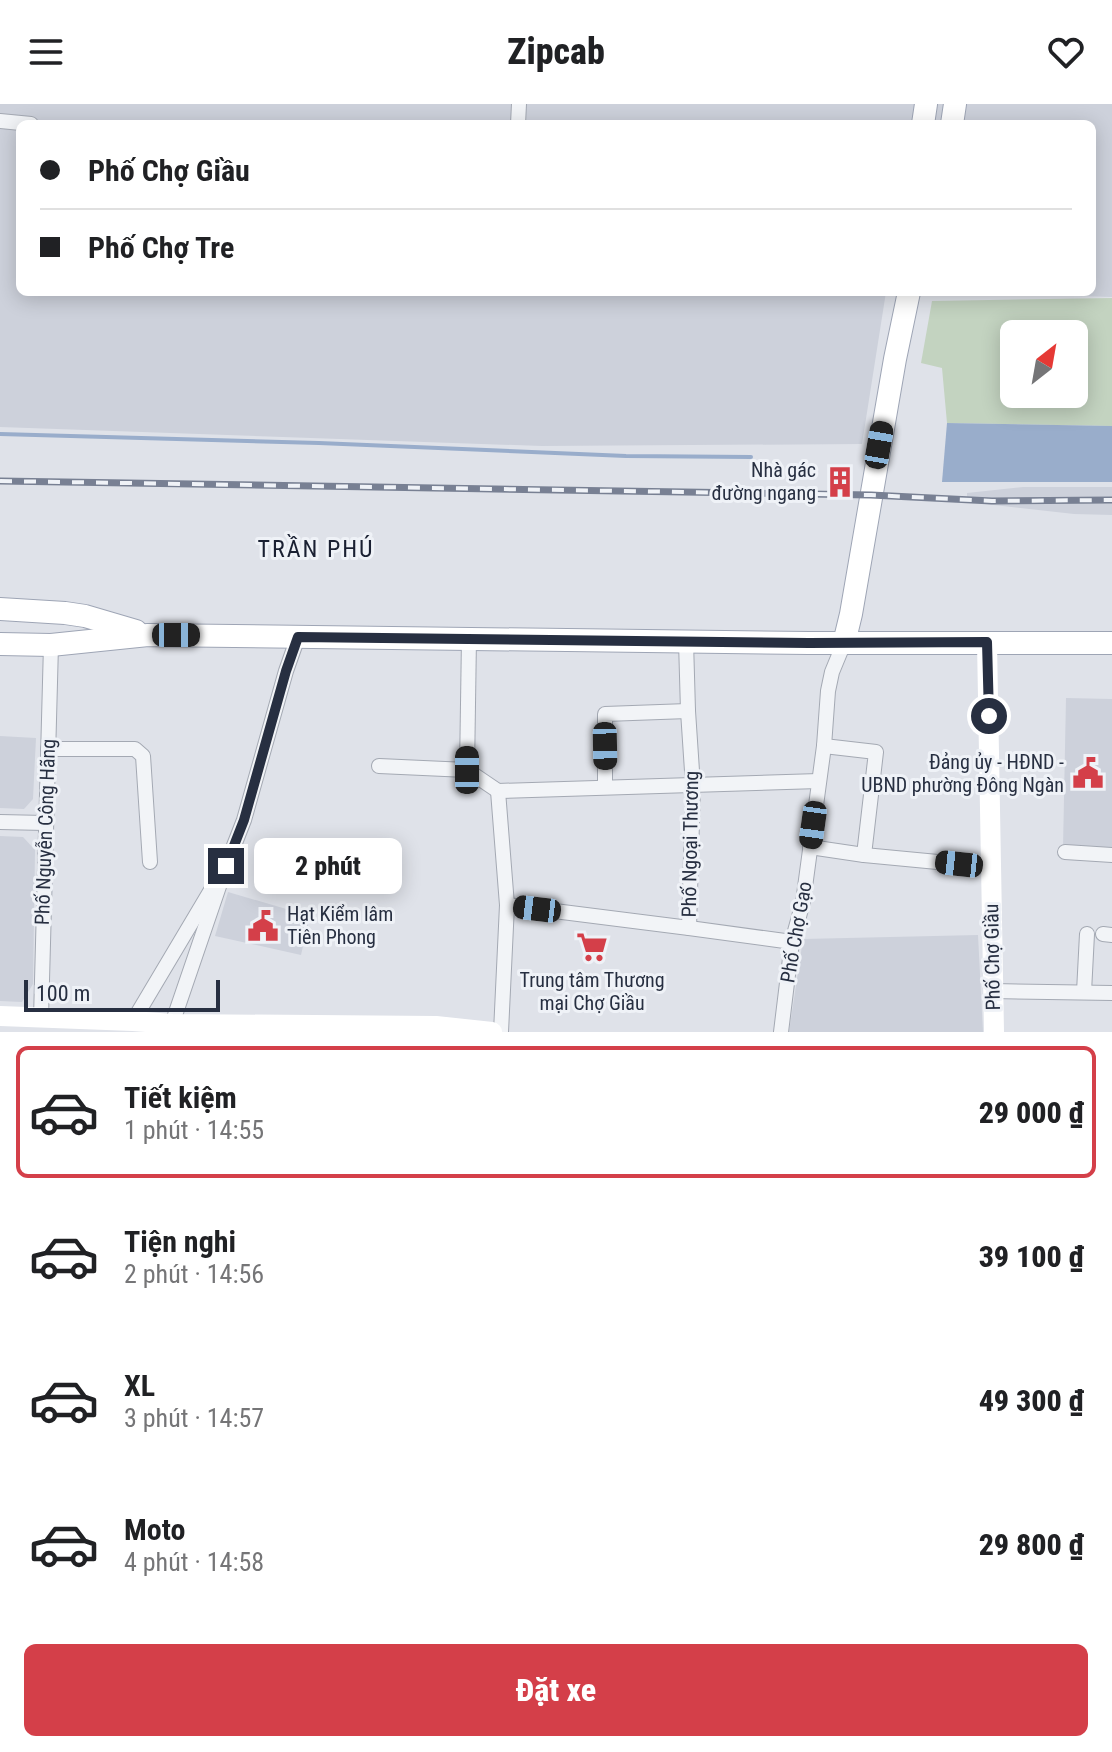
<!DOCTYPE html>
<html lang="vi">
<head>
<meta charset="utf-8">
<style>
	body { margin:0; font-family:"Roboto Condensed",sans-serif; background:#f2f2f2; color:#202124; height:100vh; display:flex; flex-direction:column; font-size:30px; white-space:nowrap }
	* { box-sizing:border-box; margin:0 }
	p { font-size:26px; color:#757577 }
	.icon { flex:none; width:44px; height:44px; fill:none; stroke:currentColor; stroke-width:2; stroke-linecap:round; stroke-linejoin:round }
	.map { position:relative; height:928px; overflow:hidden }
	.panel { display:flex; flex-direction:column; background:#fff; flex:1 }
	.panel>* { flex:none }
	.hud { position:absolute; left:16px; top:16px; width:1080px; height:176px; border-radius:12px; box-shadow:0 4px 20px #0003; display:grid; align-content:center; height:176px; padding:0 24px; background:#fff }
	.needle { width:52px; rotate:31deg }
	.buttons { position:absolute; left:1000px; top:216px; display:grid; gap:16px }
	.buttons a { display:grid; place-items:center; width:88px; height:88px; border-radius:12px; background:#fff; box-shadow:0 4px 20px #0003; font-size:40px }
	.scale { position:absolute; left:24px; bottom:20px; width:196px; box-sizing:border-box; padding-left:8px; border:4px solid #272f41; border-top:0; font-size:22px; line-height:28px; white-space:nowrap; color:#272f41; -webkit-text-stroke:6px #eff2f7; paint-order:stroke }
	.end { position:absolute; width:36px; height:36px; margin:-18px; border:10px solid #272f41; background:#fff; box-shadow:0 0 0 4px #fff }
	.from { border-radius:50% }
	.bubble { position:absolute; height:56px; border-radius:12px; background:#fff; box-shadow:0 4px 20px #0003; font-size:26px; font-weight:800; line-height:56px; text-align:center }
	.car { position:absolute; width:24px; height:48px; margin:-24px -12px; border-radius:10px; box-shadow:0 0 6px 2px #0007; background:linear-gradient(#222 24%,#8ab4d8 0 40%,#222 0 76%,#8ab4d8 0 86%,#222 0) }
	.hud b { display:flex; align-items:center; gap:28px; height:76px; font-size:30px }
	.hud b+b { border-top:2px solid #e0e0e0 }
	.hud i { width:20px; height:20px; background:#202124 }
	ul { padding:14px 0 0; list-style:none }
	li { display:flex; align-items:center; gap:24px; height:132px; margin:0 16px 12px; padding:0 8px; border:4px solid transparent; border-radius:12px }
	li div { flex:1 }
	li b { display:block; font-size:30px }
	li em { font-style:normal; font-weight:800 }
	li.active { border-color:#d43f49 }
	li>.icon { width:72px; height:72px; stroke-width:1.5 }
	.action { display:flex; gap:16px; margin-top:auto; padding:16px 24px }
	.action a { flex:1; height:92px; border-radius:12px; background:#d43f49; color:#fff; font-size:32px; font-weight:800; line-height:92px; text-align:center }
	header { display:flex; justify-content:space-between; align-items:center; height:104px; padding:0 24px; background:#fff; font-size:36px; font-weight:800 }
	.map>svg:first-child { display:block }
</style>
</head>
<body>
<header><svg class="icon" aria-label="menu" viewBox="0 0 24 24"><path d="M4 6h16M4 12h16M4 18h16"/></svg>Zipcab<svg class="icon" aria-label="heart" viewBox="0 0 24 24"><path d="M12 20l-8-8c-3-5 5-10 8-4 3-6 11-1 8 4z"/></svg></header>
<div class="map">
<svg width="1112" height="928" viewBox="0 0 1112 928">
	<rect width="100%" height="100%" fill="#dfe2e9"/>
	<g fill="#cdd1db">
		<path d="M0,0h1112v193l-179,-5h159v-168h-1072v168h866l-24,152 -320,2 -542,-19z"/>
		<path d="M1023,383h89v28l-38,-1 -107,-12v-9z"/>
		<path d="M1066,594l46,1v149h-49z"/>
		<path d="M0,632l36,2 -3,61 -9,10 -24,-1z"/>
		<path d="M0,732l23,1 12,13 -2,134 -11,18 -22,-1z"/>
		<path d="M228,788l82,24 -9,39 -86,-19z"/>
		<path d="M978,831l5,97h-194l14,-93z"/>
	</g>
	<path fill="#c3d3c0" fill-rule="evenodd" d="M1112,194v128l-165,-3 -5,-55 -21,-5 11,-62zM1014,230h60v60h-60z"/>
	<path fill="#99adcb" d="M947,319l165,3v56h-170z"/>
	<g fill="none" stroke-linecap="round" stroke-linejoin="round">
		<path stroke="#99adcb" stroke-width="4" d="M0,330l319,9 307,13 125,1"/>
		<defs>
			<g id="street">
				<path d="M0,17l31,3"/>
				<path d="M518,20l1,-20"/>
				<path d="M48,645h87l8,7 7,106"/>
				<path d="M379,662l88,4 31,21"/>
				<path d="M467,666l2,-132"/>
				<path d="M605,683v-73l83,-3"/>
				<path d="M498,687l321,-10"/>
				<path d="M498,687l9,114"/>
				<path d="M0,718l45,1"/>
				<path d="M810,743l54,8 12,-103 -52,-6"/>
				<path d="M1065,748l47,3"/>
				<path d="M864,751l126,12"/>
				<path d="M689,824l103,14"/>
				<path d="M1103,830l9,1"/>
				<path d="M993,887l119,2"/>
				<path d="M1084,888l3,-58"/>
				<path d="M41,914l10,-373"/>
				<path d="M133,917l78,-131"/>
				<path d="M172,928v-8l54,-158 18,-46 42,-149 12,-34"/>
				<path d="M501,928l6,-127 182,23 4,-142 -5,-75 -2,-70"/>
				<path d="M781,928l11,-90 11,-40 21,-156 4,-55 4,-19 12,-29"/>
			</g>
			<g id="primary">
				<path d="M923,20l3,-20"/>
				<path d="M952,20l3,-20"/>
				<path d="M0,505l65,4 20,3 51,15"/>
				<path d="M844,539l7,-29 44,-255 14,-67"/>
				<path d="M0,540l51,1 97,-10 661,8h303"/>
			</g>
		</defs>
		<use href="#street" stroke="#a4a9b3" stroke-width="16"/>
		<use href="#primary" stroke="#9ea5b5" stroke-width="24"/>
		<use href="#street" stroke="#f2f4f7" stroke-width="14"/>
		<g stroke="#fff" stroke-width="20">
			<path d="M987,538l7,390"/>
			<path d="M0,912l133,5 39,3 264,2 56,6"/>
		</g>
		<use href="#primary" stroke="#fff" stroke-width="22"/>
		<defs>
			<path id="rail" d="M0,377l871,14 121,6 120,-1"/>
		</defs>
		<use href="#rail" stroke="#788093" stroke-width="7"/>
		<use href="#rail" stroke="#eff2f7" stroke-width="4" stroke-dasharray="12" stroke-linecap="butt"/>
	</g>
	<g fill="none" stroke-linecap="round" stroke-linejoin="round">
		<path stroke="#272f41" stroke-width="10" d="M226,762l18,-46 42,-149 12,-34 511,6 178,-1 2,74"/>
	</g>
	<defs>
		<symbol id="building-bare" viewBox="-9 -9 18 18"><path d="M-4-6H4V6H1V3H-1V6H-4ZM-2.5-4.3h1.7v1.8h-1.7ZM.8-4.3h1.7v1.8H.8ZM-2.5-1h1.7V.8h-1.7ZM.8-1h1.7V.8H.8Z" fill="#d43f49" stroke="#eff2f7" stroke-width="2.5" paint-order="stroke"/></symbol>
		<symbol id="civic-bare" viewBox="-9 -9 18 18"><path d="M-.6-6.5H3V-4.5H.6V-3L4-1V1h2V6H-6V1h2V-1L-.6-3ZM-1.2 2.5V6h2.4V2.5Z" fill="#d43f49" stroke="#eff2f7" stroke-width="2.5" paint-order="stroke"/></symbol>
		<symbol id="supermarket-bare" viewBox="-9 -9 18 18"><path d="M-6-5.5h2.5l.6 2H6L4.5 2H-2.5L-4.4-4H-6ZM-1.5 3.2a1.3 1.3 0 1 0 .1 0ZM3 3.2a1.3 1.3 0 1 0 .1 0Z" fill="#d43f49" stroke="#eff2f7" stroke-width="2.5" paint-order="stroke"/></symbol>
	</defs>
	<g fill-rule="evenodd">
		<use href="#building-bare" x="818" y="356" width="44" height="44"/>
		<use href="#civic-bare" x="1066" y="647" width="44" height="44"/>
		<use href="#civic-bare" x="241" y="800" width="44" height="44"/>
		<use href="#supermarket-bare" x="570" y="821" width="44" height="44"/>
	</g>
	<g text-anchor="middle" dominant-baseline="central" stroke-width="6" stroke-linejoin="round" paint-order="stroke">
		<g font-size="20" fill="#272f41" stroke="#eff2f7" text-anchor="end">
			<text x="816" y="366">Nhà gác<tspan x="816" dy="23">đường ngang</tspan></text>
			<text x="1064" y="658">Đảng ủy - HĐND -<tspan x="1064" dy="23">UBND phường Đông Ngàn</tspan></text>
			<text x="287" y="810" text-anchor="start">Hạt Kiểm lâm<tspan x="287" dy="23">Tiên Phong</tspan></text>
			<text x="592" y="876" text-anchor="middle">Trung tâm Thương<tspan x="592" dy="23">mại Chợ Giầu</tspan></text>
		</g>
		<g font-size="20" fill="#272f41" stroke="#eff2f7">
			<text transform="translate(45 728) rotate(-88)">Phố Nguyễn Công Hãng</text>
			<text transform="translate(690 740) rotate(-89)">Phố Ngoại Thương</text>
			<text transform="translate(796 828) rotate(-80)">Phố Chợ Gạo</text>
			<text transform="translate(992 853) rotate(-91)">Phố Chợ Giầu</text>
		</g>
		<g font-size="24" letter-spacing="2" fill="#1a2032" stroke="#eff2f7">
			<text x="316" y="445">TRẦN PHÚ</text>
		</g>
	</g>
</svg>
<div class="buttons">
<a><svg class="needle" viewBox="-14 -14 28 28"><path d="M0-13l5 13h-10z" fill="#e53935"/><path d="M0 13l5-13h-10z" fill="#757577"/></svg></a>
</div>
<div class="scale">100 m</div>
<i class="end from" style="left:989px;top:612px"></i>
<i class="end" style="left:226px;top:762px"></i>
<div class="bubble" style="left:254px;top:734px;width:148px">2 phút</div>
<i class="car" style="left:879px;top:341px;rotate:10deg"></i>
<i class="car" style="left:176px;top:531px;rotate:90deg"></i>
<i class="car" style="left:605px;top:642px;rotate:179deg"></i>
<i class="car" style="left:467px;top:666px;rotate:0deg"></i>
<i class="car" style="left:813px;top:721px;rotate:188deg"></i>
<i class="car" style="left:959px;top:760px;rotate:276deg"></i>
<i class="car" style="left:537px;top:805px;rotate:277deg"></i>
<div class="hud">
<b><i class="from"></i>Phố Chợ Giầu</b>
<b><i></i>Phố Chợ Tre</b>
</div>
</div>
<section class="panel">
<ul>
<li class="active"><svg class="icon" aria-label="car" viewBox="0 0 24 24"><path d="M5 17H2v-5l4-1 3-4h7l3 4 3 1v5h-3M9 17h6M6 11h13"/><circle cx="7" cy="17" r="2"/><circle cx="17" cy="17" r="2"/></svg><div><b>Tiết kiệm</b><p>1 phút · 14:55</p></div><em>29 000 ₫</em></li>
<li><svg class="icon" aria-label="car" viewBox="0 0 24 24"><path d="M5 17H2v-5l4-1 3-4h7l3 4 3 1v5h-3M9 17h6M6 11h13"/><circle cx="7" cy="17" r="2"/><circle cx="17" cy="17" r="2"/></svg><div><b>Tiện nghi</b><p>2 phút · 14:56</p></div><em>39 100 ₫</em></li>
<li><svg class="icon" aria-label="car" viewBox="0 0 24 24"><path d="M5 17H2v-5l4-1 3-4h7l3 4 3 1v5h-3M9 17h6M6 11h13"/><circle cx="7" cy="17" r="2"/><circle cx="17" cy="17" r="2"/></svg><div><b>XL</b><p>3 phút · 14:57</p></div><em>49 300 ₫</em></li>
<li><svg class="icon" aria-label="car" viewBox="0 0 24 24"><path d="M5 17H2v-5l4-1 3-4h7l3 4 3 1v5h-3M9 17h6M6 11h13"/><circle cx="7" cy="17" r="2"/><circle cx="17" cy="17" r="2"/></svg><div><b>Moto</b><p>4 phút · 14:58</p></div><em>29 800 ₫</em></li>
</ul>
<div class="action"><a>Đặt xe</a></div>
</section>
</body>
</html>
